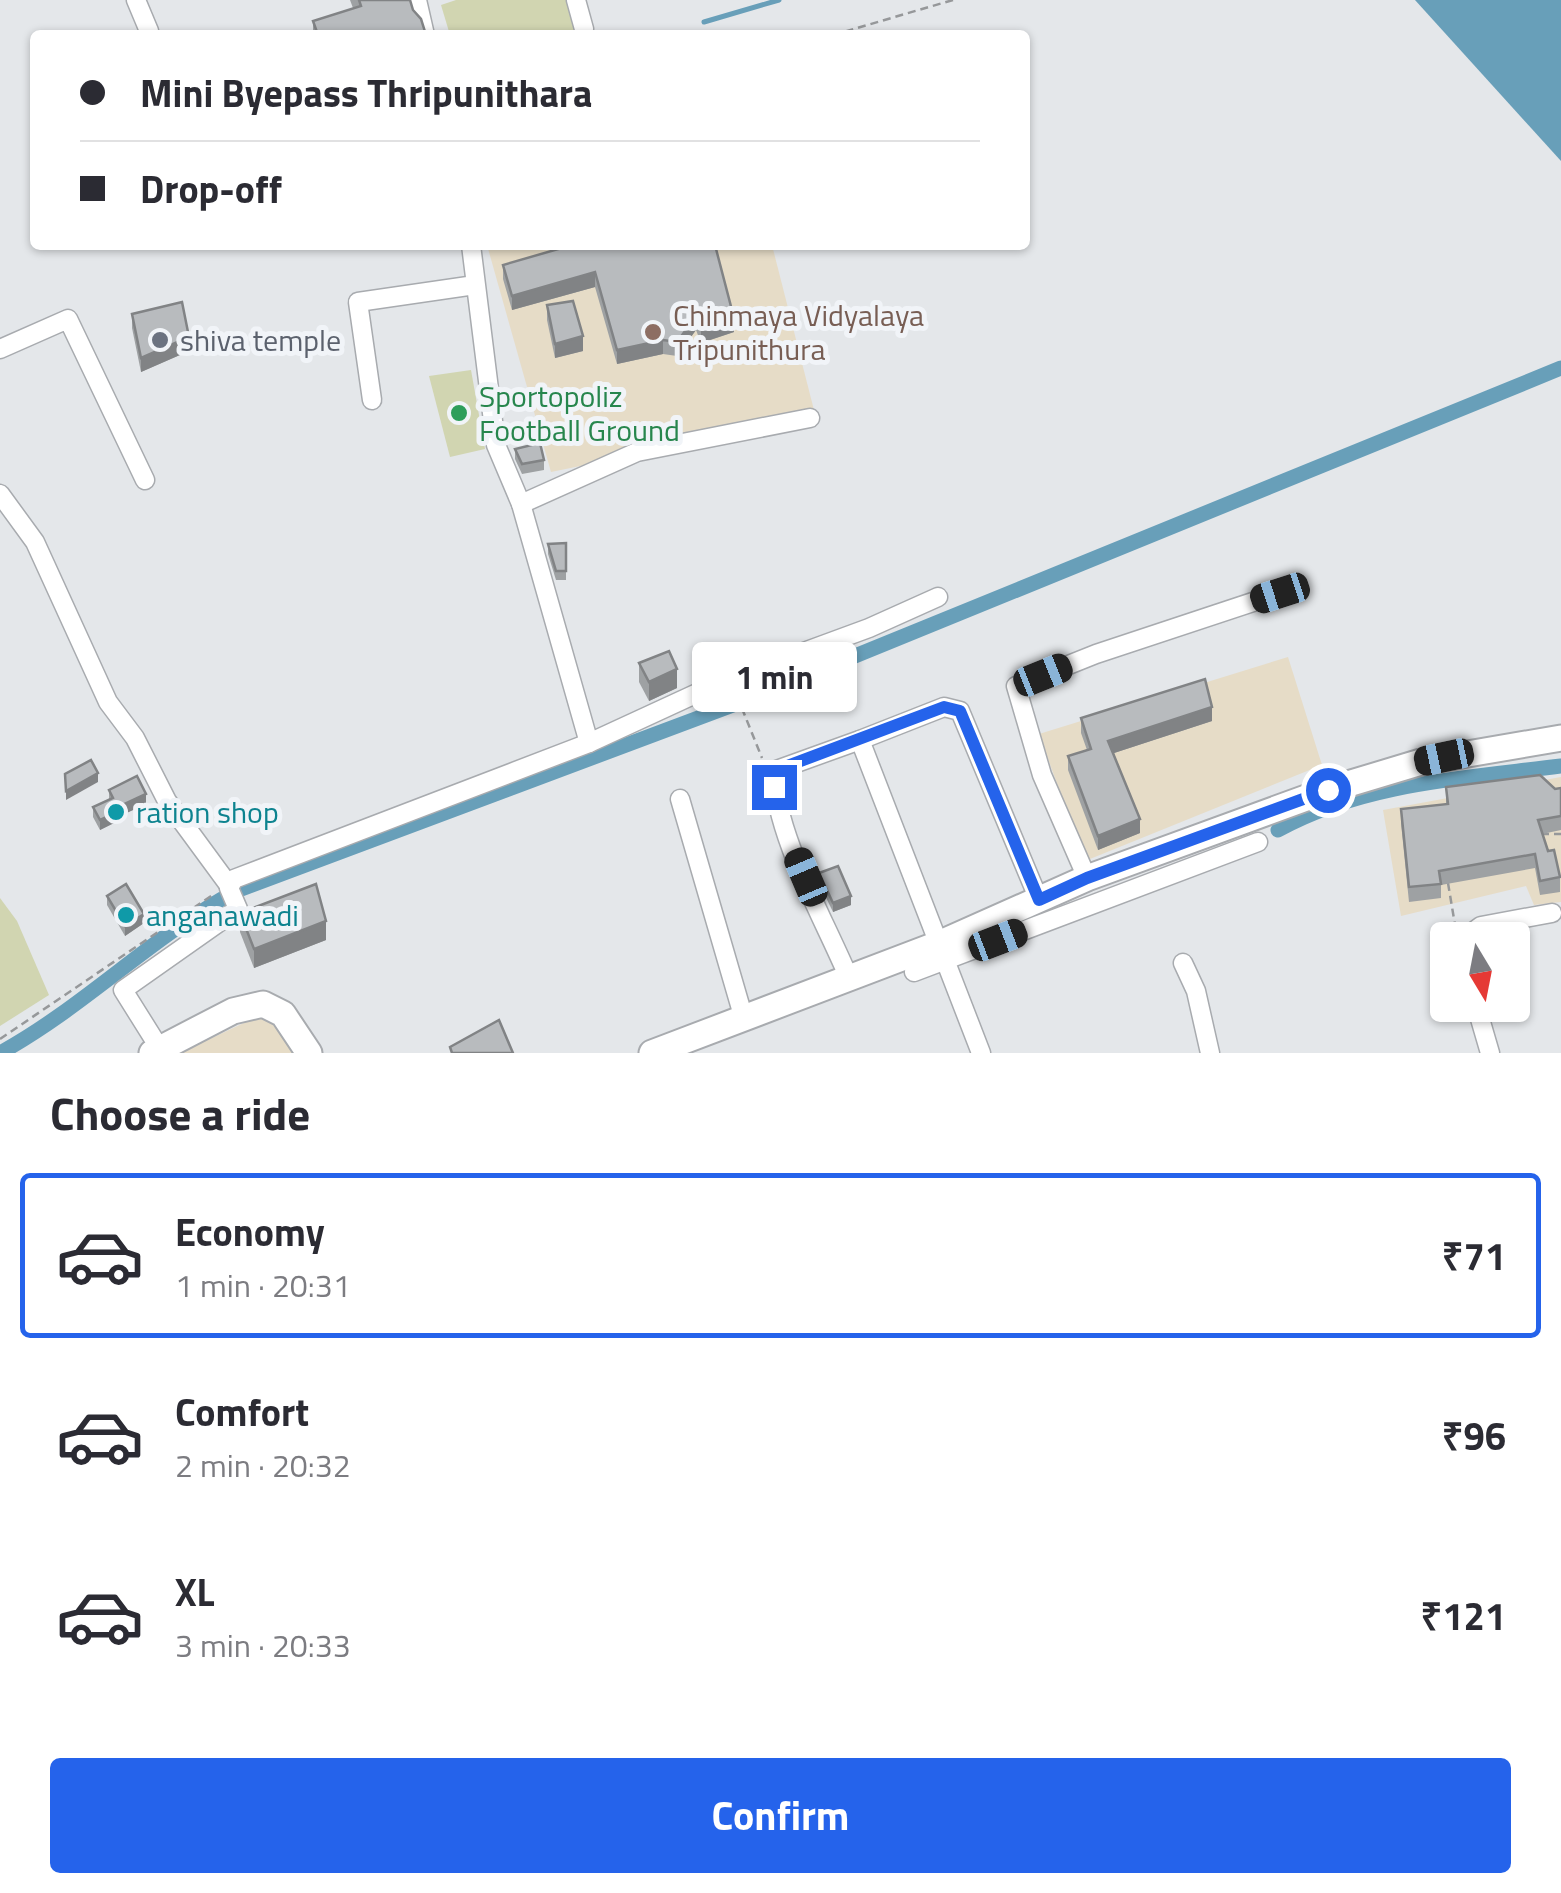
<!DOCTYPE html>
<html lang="en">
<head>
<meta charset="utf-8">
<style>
	body { margin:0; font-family:"Titillium Web",sans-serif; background:#f2f2f3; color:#2b2b33; height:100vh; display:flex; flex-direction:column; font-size:38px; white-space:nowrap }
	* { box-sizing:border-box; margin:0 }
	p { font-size:32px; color:#7c7c81 }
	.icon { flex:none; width:55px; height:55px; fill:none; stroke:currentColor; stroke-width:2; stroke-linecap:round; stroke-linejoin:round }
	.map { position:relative; height:1053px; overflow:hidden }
	.sheet { display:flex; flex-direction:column; background:#fff; flex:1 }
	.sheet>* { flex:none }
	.banner { position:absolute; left:30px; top:30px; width:1000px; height:220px; border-radius:10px; box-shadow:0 2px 8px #0004; display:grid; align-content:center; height:220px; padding:0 50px; background:#fff }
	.needle { width:65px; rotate:170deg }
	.buttons { position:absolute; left:1430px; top:922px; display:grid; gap:20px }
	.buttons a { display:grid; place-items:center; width:100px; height:100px; border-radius:10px; background:#fff; box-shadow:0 2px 8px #0004; font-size:50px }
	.end { position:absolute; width:45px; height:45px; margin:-22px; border:12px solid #2563eb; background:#fff; box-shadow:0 0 0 5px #fff }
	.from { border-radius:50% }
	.bubble { position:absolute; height:70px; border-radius:10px; background:#fff; box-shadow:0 2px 8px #0004; font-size:32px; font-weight:700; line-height:70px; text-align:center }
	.car { position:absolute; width:30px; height:60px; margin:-30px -15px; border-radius:12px; box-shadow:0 0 8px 2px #0007; background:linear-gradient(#222 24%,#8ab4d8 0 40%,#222 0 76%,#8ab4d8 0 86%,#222 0) }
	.banner b { display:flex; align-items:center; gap:35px; height:95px; font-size:38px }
	.banner b+b { border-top:2px solid #e1e1e2 }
	.banner i { width:25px; height:25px; background:#2b2b33 }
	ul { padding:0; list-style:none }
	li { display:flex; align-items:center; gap:30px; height:165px; margin:0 20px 15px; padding:0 30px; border:5px solid transparent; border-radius:10px }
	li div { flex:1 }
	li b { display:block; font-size:38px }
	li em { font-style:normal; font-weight:700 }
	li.on { border-color:#2563eb }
	li>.icon { width:90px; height:90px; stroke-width:1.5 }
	h2 { padding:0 50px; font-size:45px; line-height:120px }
	.primary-button { display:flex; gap:20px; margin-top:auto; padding:20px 50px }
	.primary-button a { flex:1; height:115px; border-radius:10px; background:#2563eb; color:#fff; font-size:40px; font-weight:700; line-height:115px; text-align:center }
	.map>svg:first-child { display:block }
</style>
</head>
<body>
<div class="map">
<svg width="1561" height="1053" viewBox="0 0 1561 1053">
	<rect width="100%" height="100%" fill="#e4e7ea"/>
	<g fill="#e6dcc7">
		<path d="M487,245h285l44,173 -265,54z"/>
		<path d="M1288,657l34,108 -237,96 -46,-127z"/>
		<path d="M1561,777v125l-27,3 -8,-19 -125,30 -18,-106z"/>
		<path d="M263,1014l36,39h-119z"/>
	</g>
	<g fill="#d1d5b1">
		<path d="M456,0h113l7,35h-126l-9,-30z"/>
		<path d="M471,370l14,79 -35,8 -21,-81z"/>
		<path d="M0,898l17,23 32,74 -49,31z"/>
	</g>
	<path fill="#689fb9" d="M1415,0h146v161z"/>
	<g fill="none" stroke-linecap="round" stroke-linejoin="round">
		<path stroke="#689fb9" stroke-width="5" d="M704,22l75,-22"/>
		<g stroke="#689fb9" stroke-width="15">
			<path d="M1278,830c85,-47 188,-52 283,-64"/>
			<path d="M0,1053c84,-46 151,-116 236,-162l521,-195 804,-328"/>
		</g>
		<defs>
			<g id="minor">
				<path d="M136,0l13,31"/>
				<path d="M417,0l8,35"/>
				<path d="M576,0l8,29"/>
				<path d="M0,349l68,-30 77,161"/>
				<path d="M372,400l-14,-98 117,-17"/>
				<path d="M0,494l35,48 73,160 27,36 32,63 61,83"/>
				<path d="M521,504l116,-52 173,-34"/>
				<path d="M860,740l84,-33 16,4 79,189"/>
				<path d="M589,743l128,-59 152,-56 69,-31"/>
				<path d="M680,799l64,220"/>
				<path d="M1087,878l-45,-103 -26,-89 80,-32 184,-61"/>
				<path d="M1462,940l19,-14 71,-13"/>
				<path d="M1183,963l13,28 14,62"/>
				<path d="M914,972l344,-130"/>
				<path d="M848,976c-24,-57 -74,-144 -74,-205l86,-31 121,313"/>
				<path d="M1476,1005l14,48"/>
				<path d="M160,1049l-37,-59 115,-81 -9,-21 5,-9 355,-136 -68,-239 -25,-59 -25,-200"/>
			</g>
			<g id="secondary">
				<path d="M152,1053l81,-42 30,-7 20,10 26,39"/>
				<path d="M652,1053l289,-110 146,-65 241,-88 93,-28 140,-24"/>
			</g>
		</defs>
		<use href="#minor" stroke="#a8abaf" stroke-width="21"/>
		<use href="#secondary" stroke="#a8abaf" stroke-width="29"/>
		<g stroke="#96989a" stroke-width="2.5" stroke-dasharray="8 5" stroke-linecap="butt">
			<path d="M833,35l120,-35"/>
			<path d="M737,696l25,62"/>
			<path d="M1541,834h20"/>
			<path d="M1448,883l7,42"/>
			<path d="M0,1039l214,-145"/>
		</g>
		<use href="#minor" stroke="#fff" stroke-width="18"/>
		<use href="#secondary" stroke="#fff" stroke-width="25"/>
	</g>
	<g fill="#9ea1a3">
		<path d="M350,0h60l3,10 13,25h-113v-14l40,-13z"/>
		<path d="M572,245l162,87 -33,11 -5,-13 -19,26 -14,-2 -46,10 -22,-77 -83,23 -9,-31v-14z"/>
		<path d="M547,305l36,46 -28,7 -8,-38z"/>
		<path d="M132,314l57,37 -48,21 -9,-44z"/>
		<path d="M515,449l29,11v10l-22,4 -7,-15z"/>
		<path d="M566,543v37h-10l-8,-26v-10z"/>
		<path d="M639,663l38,25 -28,13 -10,-19z"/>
		<path d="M1081,718l131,3 -98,32 26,80 -42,17 -30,-80v-14l19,-6 -6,-17z"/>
		<path d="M1446,787l115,1v42l-19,4 18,43v15l-20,3 -5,-27 -94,17v13l-32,4 -8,-79v-14l45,-5z"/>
		<path d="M109,790l37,14 -26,12v4l-20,10 -7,-13v-10l16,-7z"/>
		<path d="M819,873l32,32 -18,7 -14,-29z"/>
		<path d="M107,896l37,27 -19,13 -18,-31z"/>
		<path d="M240,913l86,27 -72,28 -14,-36z"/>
	</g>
	<g fill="#818385">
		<path d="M595,272v15l-83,23v-14z"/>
		<path d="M696,316v14l-19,26v-14z"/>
		<path d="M734,318v14l-33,11v-14z"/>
		<path d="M583,336v15l-28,7v-14z"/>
		<path d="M189,337v14l-48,21v-14z"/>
		<path d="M663,340v14l-46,10v-14z"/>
		<path d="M677,669v19l-28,13v-19z"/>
		<path d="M1212,707v14l-104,34v-14z"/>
		<path d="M98,773v9l-32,18v-9z"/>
		<path d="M146,794v10l-26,12v4l-20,10v-10l20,-14z"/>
		<path d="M1140,819v14l-42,17v-14z"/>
		<path d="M851,896v9l-18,7v-9z"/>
		<path d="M144,914v9l-19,13v-10z"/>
		<path d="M326,921v19l-72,28v-19z"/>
	</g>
	<g fill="#b8bbbe" stroke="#818385" stroke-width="2.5">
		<path d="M359,0h51l3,10 8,9 5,16h-108l-5,-14 48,-15z"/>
		<path d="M572,245h143l19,73 -33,11 -5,-13 -19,26 -14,-2 -46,10 -22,-78 -83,24 -9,-31z"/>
		<path d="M573,301l10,35 -28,8 -8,-39z"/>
		<path d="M182,302l7,35 -48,21 -9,-44z"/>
		<path d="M540,443l4,17 -22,4 -7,-15z"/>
		<path d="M566,543v28h-10l-8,-27z"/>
		<path d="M669,651l8,18 -28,13 -10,-19z"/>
		<path d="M1205,679l7,28 -104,34 32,78 -42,17 -30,-80 23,-7 -10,-31z"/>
		<path d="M91,760l7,13 -32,18 -1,-17z"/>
		<path d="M1540,775l15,14 6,-1v28l-23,4 10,31 6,-1 6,27 -20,4 -5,-27 -96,17 2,13 -32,3 -8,-78 47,-5 -2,-17z"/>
		<path d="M137,776l9,18 -26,12v5l-20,9 -7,-13 20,-9 -4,-8z"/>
		<path d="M838,866l13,30 -18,7 -14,-30z"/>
		<path d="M126,884l18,30 -19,12 -18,-30z"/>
		<path d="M316,884l10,37 -72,28 -14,-36z"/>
		<path d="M499,1020l14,33h-61l-2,-6z"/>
	</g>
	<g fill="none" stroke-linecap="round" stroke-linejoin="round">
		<path stroke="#2563eb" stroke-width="12" d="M774,787v-16l170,-64 16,4 79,189 48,-22 241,-88"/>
	</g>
	<circle fill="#8d6e63" stroke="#f1f4f8" stroke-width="4" cx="653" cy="332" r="10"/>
	<circle fill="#6b7280" stroke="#f1f4f8" stroke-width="4" cx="160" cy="340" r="10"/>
	<circle fill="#2e9e5b" stroke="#f1f4f8" stroke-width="4" cx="459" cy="413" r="10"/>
	<g fill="#0f9aa8" stroke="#f1f4f8" stroke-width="4">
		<circle cx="116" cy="812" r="10"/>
		<circle cx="126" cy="915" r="10"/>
	</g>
	<g text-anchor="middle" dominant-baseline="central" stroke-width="10" stroke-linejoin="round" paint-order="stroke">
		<g font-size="30" fill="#785e54" stroke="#f1f4f8" text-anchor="start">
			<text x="673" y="315">Chinmaya Vidyalaya<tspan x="673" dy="34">Tripunithura</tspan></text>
		</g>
		<g font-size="30" fill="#5b616d" stroke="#f1f4f8" text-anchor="start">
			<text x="180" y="340">shiva temple</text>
		</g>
		<g font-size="30" fill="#27864d" stroke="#f1f4f8" text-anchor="start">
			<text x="479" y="396">Sportopoliz<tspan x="479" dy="34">Football Ground</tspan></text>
		</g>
		<g font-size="30" fill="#0d838f" stroke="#f1f4f8" text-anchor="start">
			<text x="136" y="812">ration shop</text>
			<text x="146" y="915">anganawadi</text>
		</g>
	</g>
</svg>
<div class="buttons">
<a><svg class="needle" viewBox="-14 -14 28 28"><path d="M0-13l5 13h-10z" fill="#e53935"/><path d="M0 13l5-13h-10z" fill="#7c7c81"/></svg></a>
</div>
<i class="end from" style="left:1328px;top:790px"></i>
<i class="end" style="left:774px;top:787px"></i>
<div class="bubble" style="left:692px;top:642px;width:165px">1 min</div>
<i class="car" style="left:1280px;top:593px;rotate:252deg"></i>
<i class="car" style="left:1043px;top:675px;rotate:68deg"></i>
<i class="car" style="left:1444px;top:757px;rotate:258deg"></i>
<i class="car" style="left:806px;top:877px;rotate:337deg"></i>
<i class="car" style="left:998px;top:940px;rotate:69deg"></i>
<div class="banner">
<b><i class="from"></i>Mini Byepass Thripunithara</b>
<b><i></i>Drop-off</b>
</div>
</div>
<section class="sheet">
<h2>Choose a ride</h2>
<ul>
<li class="on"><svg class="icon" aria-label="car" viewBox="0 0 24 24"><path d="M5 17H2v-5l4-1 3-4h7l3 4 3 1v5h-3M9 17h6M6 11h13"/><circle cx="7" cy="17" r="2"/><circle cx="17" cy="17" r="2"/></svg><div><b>Economy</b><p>1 min · 20:31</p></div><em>₹71</em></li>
<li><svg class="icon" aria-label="car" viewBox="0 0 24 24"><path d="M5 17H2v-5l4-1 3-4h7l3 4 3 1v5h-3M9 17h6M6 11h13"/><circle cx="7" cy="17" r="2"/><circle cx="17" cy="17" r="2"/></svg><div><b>Comfort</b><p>2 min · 20:32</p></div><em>₹96</em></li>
<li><svg class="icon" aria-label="car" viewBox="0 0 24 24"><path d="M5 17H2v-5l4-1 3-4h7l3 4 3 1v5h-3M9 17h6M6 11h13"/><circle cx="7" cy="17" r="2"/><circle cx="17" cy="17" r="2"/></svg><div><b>XL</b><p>3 min · 20:33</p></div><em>₹121</em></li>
</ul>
<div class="primary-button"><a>Confirm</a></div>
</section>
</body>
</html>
